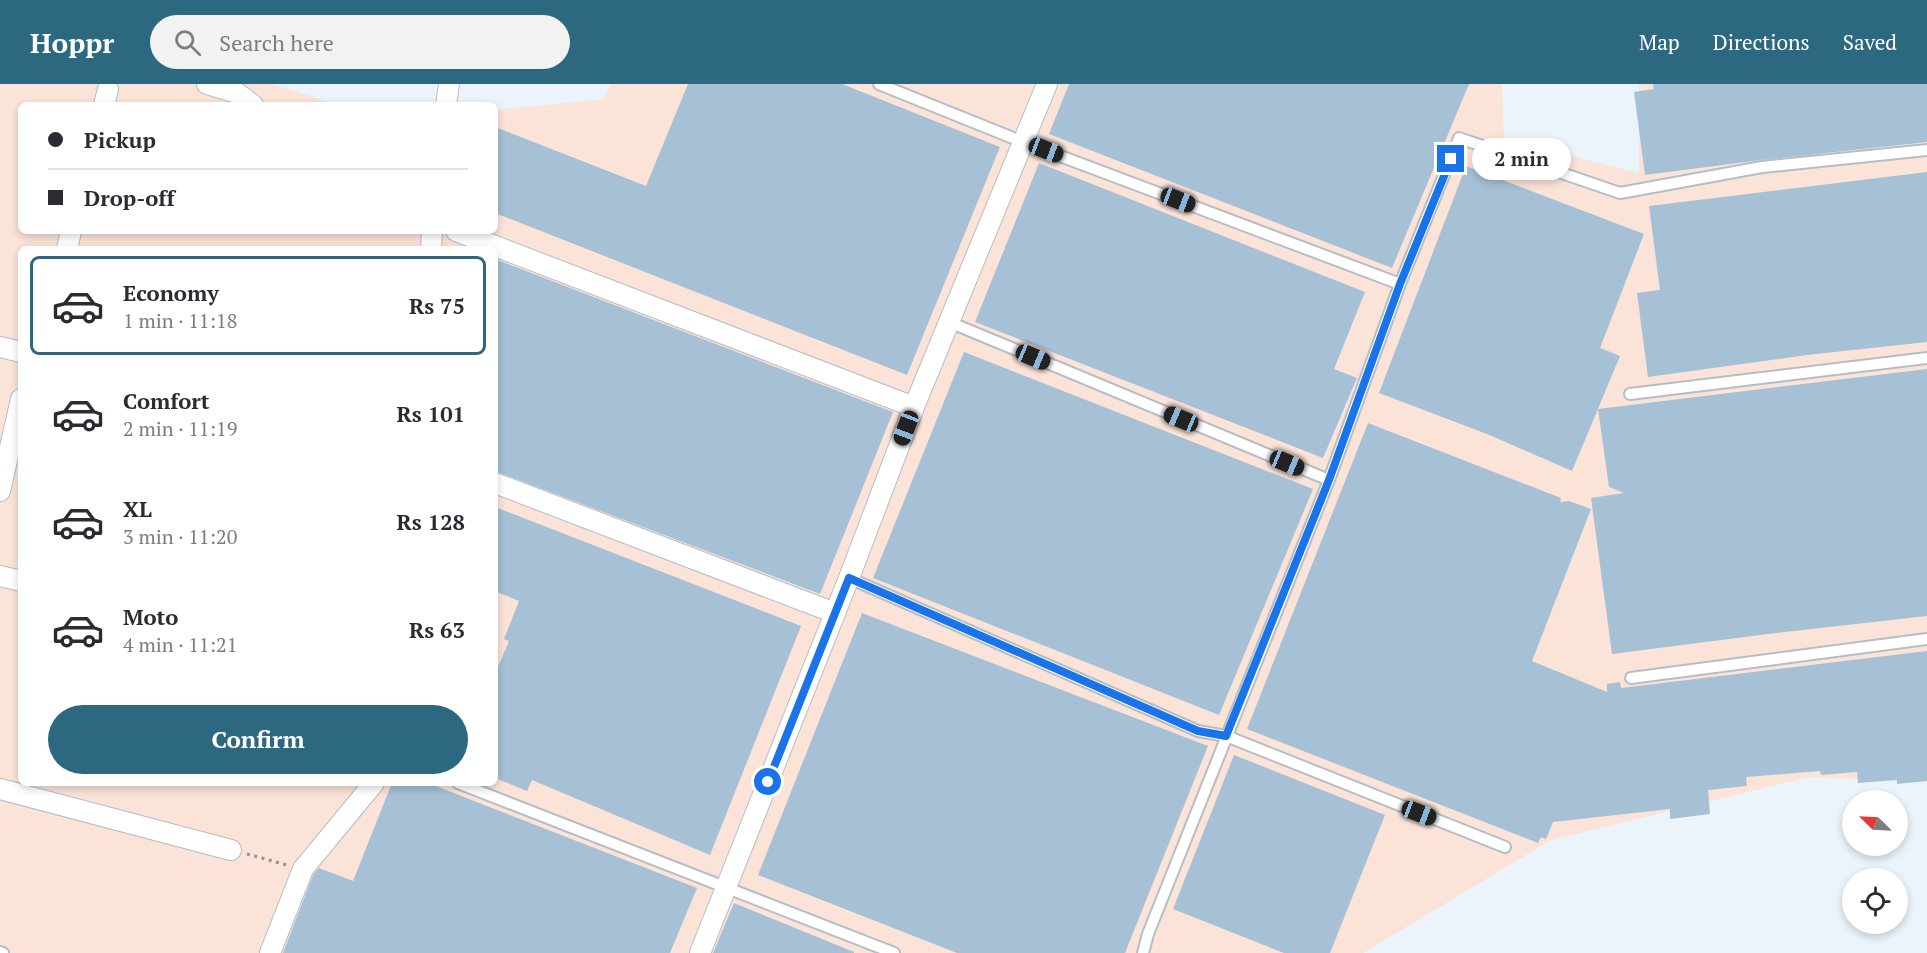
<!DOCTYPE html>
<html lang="en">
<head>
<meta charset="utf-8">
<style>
	body { margin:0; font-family:"PT Serif",serif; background:#f2f2f3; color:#2b2b33; height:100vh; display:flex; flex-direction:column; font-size:22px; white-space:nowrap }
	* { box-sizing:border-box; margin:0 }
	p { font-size:20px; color:#7c7c81 }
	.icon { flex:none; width:33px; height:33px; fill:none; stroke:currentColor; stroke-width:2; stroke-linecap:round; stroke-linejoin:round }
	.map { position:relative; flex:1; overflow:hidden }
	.sheet { position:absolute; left:18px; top:162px; width:480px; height:540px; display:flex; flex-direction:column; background:#fff; border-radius:9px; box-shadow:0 3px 9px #0003 }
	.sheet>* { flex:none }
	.top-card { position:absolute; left:18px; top:18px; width:480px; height:132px; border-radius:9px; box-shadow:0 3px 9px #0003; display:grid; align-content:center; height:132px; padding:0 30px; background:#fff }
	.needle { width:39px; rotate:294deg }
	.buttons { position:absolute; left:1842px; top:706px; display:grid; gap:12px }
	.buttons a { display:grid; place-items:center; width:66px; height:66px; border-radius:50%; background:#fff; box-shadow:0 3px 9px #0003; font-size:30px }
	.end { position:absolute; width:27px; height:27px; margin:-14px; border:8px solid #1a73e8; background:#fff; box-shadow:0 0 0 3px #fff }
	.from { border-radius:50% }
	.bubble { position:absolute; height:42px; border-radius:21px; background:#fff; box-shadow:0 3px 9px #0003; font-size:20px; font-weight:700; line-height:42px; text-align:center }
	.car { position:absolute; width:18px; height:36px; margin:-18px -9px; border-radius:8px; box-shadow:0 0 4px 2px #0007; background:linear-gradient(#222 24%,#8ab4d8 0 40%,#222 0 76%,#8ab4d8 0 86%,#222 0) }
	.top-card b { display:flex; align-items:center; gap:21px; height:57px; font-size:22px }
	.top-card b+b { border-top:2px solid #e1e1e2 }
	.top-card i { width:15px; height:15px; background:#2b2b33 }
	ul { padding:10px 0 0; list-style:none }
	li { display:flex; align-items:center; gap:18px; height:99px; margin:0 12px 9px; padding:0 18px; border:3px solid transparent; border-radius:9px }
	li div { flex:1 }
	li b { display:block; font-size:22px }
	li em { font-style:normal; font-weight:700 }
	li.active { border-color:#2c6880 }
	li>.icon { width:54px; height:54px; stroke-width:1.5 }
	.action { display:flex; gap:12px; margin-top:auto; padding:12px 30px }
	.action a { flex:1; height:69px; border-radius:36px; background:#2c6880; color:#fff; font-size:24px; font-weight:700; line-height:69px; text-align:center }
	header { display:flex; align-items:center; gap:36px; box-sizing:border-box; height:84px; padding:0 30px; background:#2c6880; color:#fff }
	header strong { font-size:28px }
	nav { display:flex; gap:33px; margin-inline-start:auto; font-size:21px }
	.search { width:420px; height:54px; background:#f2f2f3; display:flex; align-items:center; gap:15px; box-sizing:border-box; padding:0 21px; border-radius:33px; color:#7c7c81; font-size:22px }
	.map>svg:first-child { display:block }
</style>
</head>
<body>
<header>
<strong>Hoppr</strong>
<div class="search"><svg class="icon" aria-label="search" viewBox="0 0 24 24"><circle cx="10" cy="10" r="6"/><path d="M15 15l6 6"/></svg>Search here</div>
<nav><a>Map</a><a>Directions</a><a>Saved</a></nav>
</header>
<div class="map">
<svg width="1927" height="869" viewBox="0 0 1927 869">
	<rect width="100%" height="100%" fill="#ebf4fb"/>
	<path fill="#fbe3d8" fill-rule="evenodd" d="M0,0h272l66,21h-317v126h474v-121l108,-11 8,-15h891l2,55 135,34v-89h288v698l-117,-5 -259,63 -188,113h-1363zM21,165h474v534h-474z"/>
	<g fill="#a6c0d5">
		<path d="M688,0h154l158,63 -93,228 -412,-162v-86l151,59z"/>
		<path d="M1069,0h400l-77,184 -343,-134z"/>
		<path d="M1653,0h274v58l-166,18 -116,15 -11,-83 20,-3z"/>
		<path d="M1039,79l326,129 -31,77 23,9 -34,80 -348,-136z"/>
		<path d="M1466,82l178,68 -44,114 20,8 -48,115 -85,-37 -108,-41z"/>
		<path d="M1927,88v170l-120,13 -159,22 -11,-84 23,-3 -11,-84z"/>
		<path d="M495,175l398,153 -73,182 -325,-123z"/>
		<path d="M964,268l349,137 -94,226 -346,-137z"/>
		<path d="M1927,285v247l-159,18 -156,20 -21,-156 33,-5 -15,-6 -11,-78z"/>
		<path d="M1368,339l193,75 -1,4 9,-1 22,8 -59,152 75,31v-8l13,-2 1,6 306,-37v130l-30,3v-4l-39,3 -1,-11 -36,3 -1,-4 -74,6 1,9 -39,4 2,24 -40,5v-10l-117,13 -7,17 -5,-2 -3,6 -291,-114z"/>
		<path d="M495,423l306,119 -91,229 -178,-75 -5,11 -32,-13v-104l14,-33 -5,-2 15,-38 -24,-10z"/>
		<path d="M862,529l346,133 -83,207h-168l-199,-78z"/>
		<path d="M1234,671l151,60 -55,138h-46l-111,-44z"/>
		<path d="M392,699h36l269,105 -27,65h-387l30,-78 6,-7 34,13z"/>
		<path d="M734,819l120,49v1h-141z"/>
	</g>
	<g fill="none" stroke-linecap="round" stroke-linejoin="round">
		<defs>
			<g id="service">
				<path d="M879,0l144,58 377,142"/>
				<path d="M949,238l380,158"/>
				<path d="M1630,310l297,-36"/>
				<path d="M849,494l349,153 28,5 279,111"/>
				<path d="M1631,594l296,-39"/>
				<path d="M458,699l436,170"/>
				<path d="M0,868l3,1"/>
				<path d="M1143,869l5,-19 181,-454 71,-196 59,-146 161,55 142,-26 165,-17"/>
			</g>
			<g id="minor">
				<path d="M207,0l30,9 16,12"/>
				<path d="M104,21l4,-16"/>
				<path d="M446,21l3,-21"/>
				<path d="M456,147l458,176"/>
				<path d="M67,165l4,-18"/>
				<path d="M431,165l1,-18"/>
				<path d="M0,263l21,5"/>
				<path d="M495,399l340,130"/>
				<path d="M0,407l21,-92"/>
				<path d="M0,492l21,5"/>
				<path d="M0,705l231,61"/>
				<path d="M270,869l33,-84 71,-86"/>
				<path d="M700,869l149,-375 65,-171 133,-323"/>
			</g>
		</defs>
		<use href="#service" stroke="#b5bec5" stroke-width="14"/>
		<use href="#minor" stroke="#b5bec5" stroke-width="22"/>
		<path stroke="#8e9499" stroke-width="3" stroke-dasharray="3 4.5" stroke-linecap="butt" d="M247,770l40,11"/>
		<use href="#service" stroke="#fff" stroke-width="10"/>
		<use href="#minor" stroke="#fff" stroke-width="20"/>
	</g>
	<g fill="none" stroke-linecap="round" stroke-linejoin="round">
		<path stroke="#1a73e8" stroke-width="8" d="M768,698l81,-204 349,153 28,5 103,-256 71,-196 51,-125"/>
	</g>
</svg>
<div class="buttons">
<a><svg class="needle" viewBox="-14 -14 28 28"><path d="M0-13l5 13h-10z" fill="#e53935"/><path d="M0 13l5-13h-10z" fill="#7c7c81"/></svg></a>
<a><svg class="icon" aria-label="locate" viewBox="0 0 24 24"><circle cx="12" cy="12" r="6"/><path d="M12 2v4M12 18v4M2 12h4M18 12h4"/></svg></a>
</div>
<i class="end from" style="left:768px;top:698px"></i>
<i class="end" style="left:1451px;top:75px"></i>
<div class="bubble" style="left:1472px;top:54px;width:99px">2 min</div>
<i class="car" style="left:1046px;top:66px;rotate:111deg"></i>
<i class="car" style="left:1178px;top:116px;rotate:111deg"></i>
<i class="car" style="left:1033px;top:273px;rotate:113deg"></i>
<i class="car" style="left:1181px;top:335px;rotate:293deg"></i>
<i class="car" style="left:906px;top:344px;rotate:201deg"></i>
<i class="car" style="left:1287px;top:379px;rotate:113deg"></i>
<i class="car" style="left:1419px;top:729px;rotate:111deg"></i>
<div class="top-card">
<b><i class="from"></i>Pickup</b>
<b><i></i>Drop-off</b>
</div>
<section class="sheet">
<ul>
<li class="active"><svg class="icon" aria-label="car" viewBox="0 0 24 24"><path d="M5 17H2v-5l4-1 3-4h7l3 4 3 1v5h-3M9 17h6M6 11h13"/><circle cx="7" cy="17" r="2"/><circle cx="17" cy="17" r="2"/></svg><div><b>Economy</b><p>1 min · 11:18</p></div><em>Rs 75</em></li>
<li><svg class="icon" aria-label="car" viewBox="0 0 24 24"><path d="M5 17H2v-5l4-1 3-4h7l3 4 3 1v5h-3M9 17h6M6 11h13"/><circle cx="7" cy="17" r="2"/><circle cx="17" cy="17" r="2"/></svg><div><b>Comfort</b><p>2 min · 11:19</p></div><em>Rs 101</em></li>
<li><svg class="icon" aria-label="car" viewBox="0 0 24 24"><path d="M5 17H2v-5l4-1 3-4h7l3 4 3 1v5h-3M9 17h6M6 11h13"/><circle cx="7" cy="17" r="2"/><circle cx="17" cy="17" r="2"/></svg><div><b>XL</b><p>3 min · 11:20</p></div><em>Rs 128</em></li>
<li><svg class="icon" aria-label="car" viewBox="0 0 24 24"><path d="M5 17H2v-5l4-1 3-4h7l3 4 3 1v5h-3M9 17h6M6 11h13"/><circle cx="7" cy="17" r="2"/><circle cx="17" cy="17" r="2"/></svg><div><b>Moto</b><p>4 min · 11:21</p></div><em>Rs 63</em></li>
</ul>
<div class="action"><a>Confirm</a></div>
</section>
</div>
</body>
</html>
